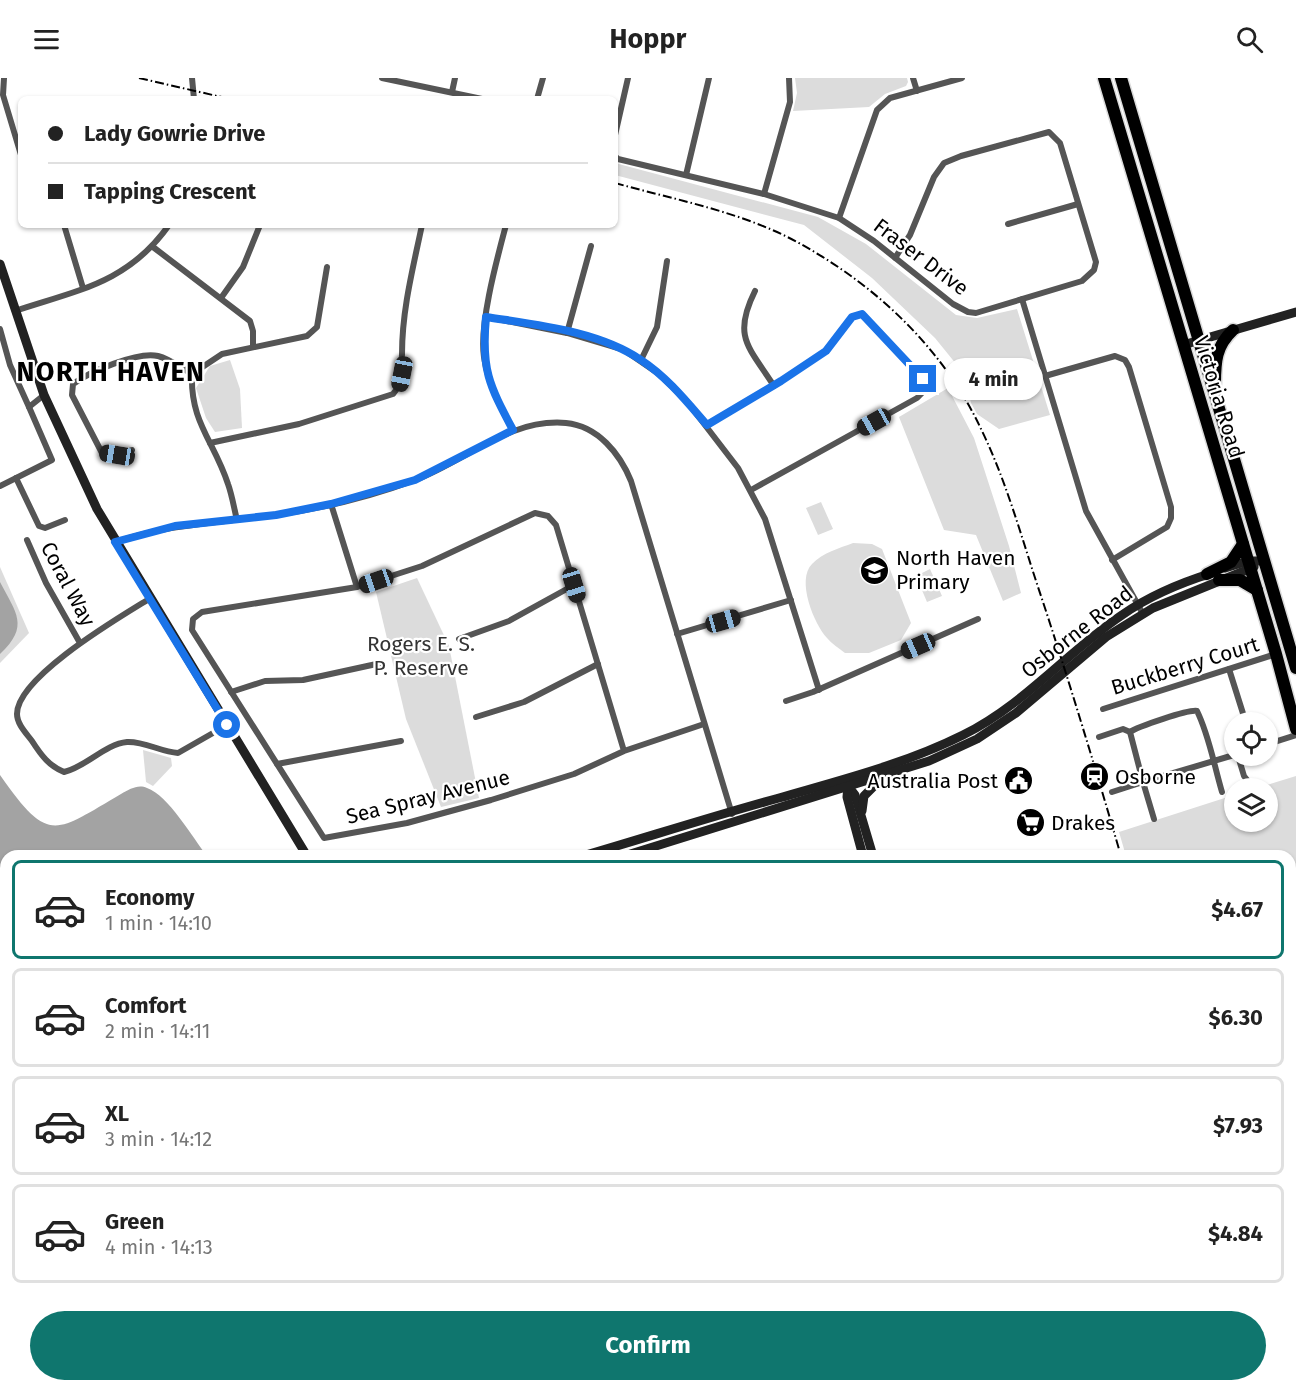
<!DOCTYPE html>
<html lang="en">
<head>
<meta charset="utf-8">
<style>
	body { margin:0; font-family:"Fira Sans",sans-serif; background:#f6f6f6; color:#222; height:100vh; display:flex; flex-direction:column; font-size:22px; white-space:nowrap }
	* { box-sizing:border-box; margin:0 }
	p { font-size:20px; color:#767676 }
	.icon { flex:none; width:33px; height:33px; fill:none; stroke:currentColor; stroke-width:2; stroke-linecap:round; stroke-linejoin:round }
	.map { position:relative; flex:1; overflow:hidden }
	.drawer { position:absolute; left:0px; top:772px; width:1296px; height:542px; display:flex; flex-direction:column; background:#fff; border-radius:18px 18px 0 0; box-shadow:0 2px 4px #0004 }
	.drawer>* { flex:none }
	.hud { position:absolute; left:18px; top:18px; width:600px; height:132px; border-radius:9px; box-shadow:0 2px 4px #0004; display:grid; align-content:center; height:132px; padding:0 30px; background:#fff }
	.fabs { position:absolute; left:1224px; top:634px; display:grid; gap:12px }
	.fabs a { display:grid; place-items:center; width:54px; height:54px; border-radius:50%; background:#fff; box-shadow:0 2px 4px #0004; font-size:30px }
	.end { position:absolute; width:27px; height:27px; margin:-14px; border:8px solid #1a73e8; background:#fff; box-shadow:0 0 0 3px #fff }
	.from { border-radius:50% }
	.bubble { position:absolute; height:42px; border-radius:21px; background:#fff; box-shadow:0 2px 4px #0004; font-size:20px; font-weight:700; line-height:42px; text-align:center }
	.car { position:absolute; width:18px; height:36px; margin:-18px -9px; border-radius:8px; box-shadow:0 0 4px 2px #0007; background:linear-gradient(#222 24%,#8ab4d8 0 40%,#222 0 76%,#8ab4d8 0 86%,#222 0) }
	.hud b { display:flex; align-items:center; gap:21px; height:57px; font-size:22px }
	.hud b+b { border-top:2px solid #e0e0e0 }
	.hud i { width:15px; height:15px; background:#222 }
	ul { padding:10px 0 0; list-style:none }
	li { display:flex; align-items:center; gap:18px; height:99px; margin:0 12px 9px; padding:0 18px; border:3px solid #e0e0e0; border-radius:9px }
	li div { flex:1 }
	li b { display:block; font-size:22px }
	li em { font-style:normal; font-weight:700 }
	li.selected { border-color:#0f766e }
	li>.icon { width:54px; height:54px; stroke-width:1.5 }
	.cta { display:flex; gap:12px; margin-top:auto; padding:12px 30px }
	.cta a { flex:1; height:69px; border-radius:36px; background:#0f766e; color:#fff; font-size:24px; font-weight:700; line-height:69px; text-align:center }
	header { display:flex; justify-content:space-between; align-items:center; height:78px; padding:0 30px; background:#fff; font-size:27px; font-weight:700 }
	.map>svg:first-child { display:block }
</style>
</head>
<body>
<header><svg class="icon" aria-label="menu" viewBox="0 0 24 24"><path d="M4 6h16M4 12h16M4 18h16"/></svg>Hoppr<svg class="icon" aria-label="search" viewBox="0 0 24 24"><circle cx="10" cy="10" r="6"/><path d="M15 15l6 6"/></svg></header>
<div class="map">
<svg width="1296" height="1313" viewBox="0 0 1296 1313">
	<rect width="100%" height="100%" fill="#fff"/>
	<g fill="#dcdcdc">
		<path d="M795,0h112l1,4 -2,4 -21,8 -16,13 -76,4 4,-18z"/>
		<path d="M615,85l203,54 48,27 90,71 21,3 40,-9 33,106 -51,14 -22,-15 -6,-11 -6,-28 -30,-37 -63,-60 -68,-53 -189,-50z"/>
		<path d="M230,282l10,29 2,39 -27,4 -9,-14 -10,-30 14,-22z"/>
		<path d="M948,310l26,50 35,108 12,47 -18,8 -27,-66 -32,-5 -45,-113z"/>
		<path d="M821,424l12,27 -15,6 -12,-27z"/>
		<path d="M853,465l19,1 10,5 29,74 -10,17 -32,13h-24c-6,-5 -13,-9 -18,-15 -13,-14 -31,-58 -15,-74 10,-11 28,-16 41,-21z"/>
		<path d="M0,489l29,66 -29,30z"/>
		<path d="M930,491l12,27 -15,6 -11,-26z"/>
		<path d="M417,500l32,68 30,152 -38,9 -35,-88 -30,-127z"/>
		<path d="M143,672l28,8 1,8 -19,20 -7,-4z"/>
		<path d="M1296,698v321l-6,2v-243h-164l-7,-24 115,-37v27h34v-33h-14z"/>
	</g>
	<g fill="#a3a3a3">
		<path d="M0,504c16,31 30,44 0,72z"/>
		<path d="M0,697c49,70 54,58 121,19 9,-5 17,-10 26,-6 21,7 46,50 60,68h-201v107h-6z"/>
		<path d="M0,1101l6,8v199h114l-4,5h-116z"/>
	</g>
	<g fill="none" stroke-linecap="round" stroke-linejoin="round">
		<defs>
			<g id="highway">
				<path d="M1104,0l172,576 20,75"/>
				<path d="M1121,0l175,590"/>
				<path d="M1215,306c0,-23 1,-38 18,-54"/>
				<path d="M1207,496l24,-12 12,-18"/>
				<path d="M1219,502h21l17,10"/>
			</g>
		</defs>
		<use href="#highway" stroke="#dbdbdb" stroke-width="15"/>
		<g stroke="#555" stroke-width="6">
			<path d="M4,0l-1,17 18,60"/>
			<path d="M192,0l2,21"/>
			<path d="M382,0l100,21"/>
			<path d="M913,0l4,13"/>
			<path d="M452,14l3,-14"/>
			<path d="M537,21l6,-21"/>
			<path d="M615,57l13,-57"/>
			<path d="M615,78l3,3 146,35 75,24 35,23 79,63 15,8 8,1 106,-32 12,-11 2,-8 -36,-119 -11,-11 -88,24 -17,7 -10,14 -24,58 -15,23"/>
			<path d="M686,97l23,-97"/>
			<path d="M764,116l26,-92 -1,-24"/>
			<path d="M839,140l38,-108 13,-12 72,-20"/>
			<path d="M1008,146l70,-20"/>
			<path d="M64,147l19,63"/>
			<path d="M506,147c-9,34 -27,99 -22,132 4,27 16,50 29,73"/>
			<path d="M153,169l97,74 3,10v16"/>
			<path d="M755,213c-23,46 -6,56 19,95"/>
			<path d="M221,220l22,-31 17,-42"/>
			<path d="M1022,221l64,212 57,103"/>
			<path d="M15,233c63,-21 113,-28 154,-86"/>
			<path d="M487,239l80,16 57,17 35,24 26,25 53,69 27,51 54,171"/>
			<path d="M0,251l10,36 19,42 15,-12"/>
			<path d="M567,255l24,-87"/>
			<path d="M641,282l16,-33 10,-66"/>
			<path d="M1045,298l70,-20 10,4 4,7 42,140v11l-4,9 -55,33"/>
			<path d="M707,347l74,-44 45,-30 26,-34 10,-3 61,65 3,10 -9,9 -166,92"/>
			<path d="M210,365l89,-19 94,-30c11,-13 8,-24 9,-40 0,-44 11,-86 20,-129"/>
			<path d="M132,372l-15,5 -15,-2 -30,-58 1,-11c16,-12 65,-33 85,-28 12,3 23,12 34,18"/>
			<path d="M16,400l23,48 6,2 20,-8"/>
			<path d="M0,408l52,-26 -23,-53"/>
			<path d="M331,426l26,83"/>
			<path d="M237,442c-3,-12 -5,-25 -9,-36 -14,-43 -38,-62 -36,-110l30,-20 85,-18 10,-9 10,-60"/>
			<path d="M27,462l19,43 34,60"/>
			<path d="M116,464c51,-18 103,-19 157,-27 47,-6 97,-18 142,-35 51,-19 94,-62 151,-57 32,3 54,31 65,58l101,333"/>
			<path d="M149,521c-29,18 -132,78 -132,115 0,10 9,19 15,27 9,14 17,25 32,31 22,-5 41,-28 63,-30 17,-1 34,10 51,11l49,-28"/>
			<path d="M677,556l114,-34"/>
			<path d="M459,561l50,-18 65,-36"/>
			<path d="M1229,591l17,54"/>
			<path d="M231,614l34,-11 38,-1 78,-17"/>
			<path d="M786,623l27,-9 165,-73"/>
			<path d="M1103,631l173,-55"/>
			<path d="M476,639l48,-15 74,-38"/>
			<path d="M1099,659l24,-8 7,3"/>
			<path d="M1268,666l28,-9"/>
			<path d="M624,673l-68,-226 -8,-9 -13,-3 -113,53 -65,21 -155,25 -9,7 -1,11 132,208 83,-15 84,-23 83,-26 50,-23 80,-27"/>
			<path d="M1238,678l6,20 4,5"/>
			<path d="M277,686l124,-23"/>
			<path d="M1112,714l31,-10 11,37"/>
			<path d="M1222,714c-8,-27 -13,-57 -25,-81 -8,-2 -60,16 -67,21l13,50 91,-27"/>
			<path d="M0,930l6,-1"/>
			<path d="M0,1028l6,9"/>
			<path d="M1290,1151l6,-2"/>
			<path d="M662,1308l1,5"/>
			<path d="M751,1308l1,5"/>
			<path d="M928,1308l2,5"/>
			<path d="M1146,1308l2,5"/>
			<path d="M1254,1308l2,5"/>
			<path d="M210,1313l2,-5"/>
			<path d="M403,1313v-5"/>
			<path d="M784,1313l16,-5"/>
			<path d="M1112,1313l17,-5"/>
			<path d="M1294,1313l-4,-11 6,-2"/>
		</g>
		<g stroke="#222" stroke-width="9">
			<path d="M0,186l44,131 53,114 210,347"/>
			<path d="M1183,267l113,-33"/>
			<path d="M1225,490l23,-7h15"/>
			<path d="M848,708l7,9 18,61"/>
			<path d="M848,708l-1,11 16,59"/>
			<path d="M862,733l2,-15 17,-17"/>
			<path d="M583,778c65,-19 130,-40 196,-58 62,-18 126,-34 184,-63 61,-30 104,-83 159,-120 27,-19 58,-32 90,-42"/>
			<path d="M624,778l305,-95 48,-22 39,-26 90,-76 47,-29 101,-41"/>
			<path d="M539,1308l2,5"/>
			<path d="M1019,1308l2,5"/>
			<path d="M1030,1308l2,5"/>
		</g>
		<use href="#highway" stroke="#000" stroke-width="12"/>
		<g stroke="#000" stroke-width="2" stroke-dasharray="9 3 1.5 3" stroke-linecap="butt">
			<path d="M139,0l91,21"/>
			<path d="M615,105c61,17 127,29 182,59 79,43 147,107 185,189 26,54 41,112 60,168 28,85 54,171 79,257"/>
			<path d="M1276,1308l1,5"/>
		</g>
	</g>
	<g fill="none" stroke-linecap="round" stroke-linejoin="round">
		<path stroke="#1a73e8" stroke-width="8" d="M227,647l-112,-183 60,-16 101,-11 55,-11 84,-24 98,-50c-24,-45 -32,-61 -27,-113 51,8 112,14 155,43 26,17 46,42 66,65l74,-44 45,-30 26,-34 10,-3 61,65"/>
	</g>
	<defs>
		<symbol id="school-disc" viewBox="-11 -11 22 22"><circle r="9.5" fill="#000" stroke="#fff"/><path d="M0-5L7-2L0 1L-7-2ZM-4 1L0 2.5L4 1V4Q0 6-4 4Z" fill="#fff"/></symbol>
		<symbol id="station-disc" viewBox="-11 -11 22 22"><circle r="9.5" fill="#000" stroke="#fff"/><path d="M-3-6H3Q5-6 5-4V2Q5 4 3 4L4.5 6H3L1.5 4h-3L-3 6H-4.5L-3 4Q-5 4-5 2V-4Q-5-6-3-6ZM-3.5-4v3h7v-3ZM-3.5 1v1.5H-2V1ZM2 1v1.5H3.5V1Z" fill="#fff"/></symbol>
		<symbol id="civic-disc" viewBox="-11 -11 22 22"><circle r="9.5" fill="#000" stroke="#fff"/><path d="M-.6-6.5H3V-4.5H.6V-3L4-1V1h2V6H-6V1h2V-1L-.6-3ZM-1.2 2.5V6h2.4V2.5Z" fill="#fff"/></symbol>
		<symbol id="supermarket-disc" viewBox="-11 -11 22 22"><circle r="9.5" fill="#000" stroke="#fff"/><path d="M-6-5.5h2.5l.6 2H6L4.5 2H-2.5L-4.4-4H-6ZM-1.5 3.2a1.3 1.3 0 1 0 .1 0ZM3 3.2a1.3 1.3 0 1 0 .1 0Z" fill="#fff"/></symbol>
	</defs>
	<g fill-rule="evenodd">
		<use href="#school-disc" x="858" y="476" width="33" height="33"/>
		<use href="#station-disc" x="1078" y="682" width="33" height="33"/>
		<use href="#civic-disc" x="1002" y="686" width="33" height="33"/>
		<use href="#supermarket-disc" x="1014" y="728" width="33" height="33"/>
	</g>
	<g text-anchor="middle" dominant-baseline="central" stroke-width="4.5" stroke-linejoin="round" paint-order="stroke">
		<g font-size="21" fill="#000" stroke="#fff">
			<text transform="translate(921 179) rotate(37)">Fraser Drive</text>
			<text transform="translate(1219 319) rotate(73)">Victoria Road</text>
			<text transform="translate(68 506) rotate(62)">Coral Way</text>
			<text transform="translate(1077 554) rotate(-38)">Osborne Road</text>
			<text transform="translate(1185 588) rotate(-17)">Buckberry Court</text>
			<text transform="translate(428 719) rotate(-14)">Sea Spray Avenue</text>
		</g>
		<g font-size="21" fill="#000" stroke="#fff" text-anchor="start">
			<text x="896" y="480">North Haven<tspan x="896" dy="24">Primary</tspan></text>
			<text x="1115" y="699">Osborne</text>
			<text x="998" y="703" text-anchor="end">Australia Post</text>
			<text x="1051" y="745">Drakes</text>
		</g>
		<g font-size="21" fill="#333" stroke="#fff">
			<text x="421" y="566">Rogers E. S.<tspan x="421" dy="24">P. Reserve</tspan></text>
		</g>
		<g font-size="27" font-weight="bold" letter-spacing="1.5" fill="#000" stroke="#fff">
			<text x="111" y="294">NORTH HAVEN</text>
		</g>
	</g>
</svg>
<div class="fabs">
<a><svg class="icon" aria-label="locate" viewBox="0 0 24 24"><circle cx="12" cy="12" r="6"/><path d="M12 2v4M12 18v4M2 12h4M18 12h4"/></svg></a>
<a><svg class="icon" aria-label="layers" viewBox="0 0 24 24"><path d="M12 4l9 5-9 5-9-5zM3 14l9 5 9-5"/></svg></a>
</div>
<i class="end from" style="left:227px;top:647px"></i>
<i class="end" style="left:923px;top:301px"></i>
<div class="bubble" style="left:944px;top:280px;width:99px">4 min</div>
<i class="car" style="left:402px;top:296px;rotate:191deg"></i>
<i class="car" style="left:874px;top:344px;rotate:241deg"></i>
<i class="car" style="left:117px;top:377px;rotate:279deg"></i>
<i class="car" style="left:376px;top:503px;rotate:251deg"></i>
<i class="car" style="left:574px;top:507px;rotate:163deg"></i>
<i class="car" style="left:723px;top:543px;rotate:74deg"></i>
<i class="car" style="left:918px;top:568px;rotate:246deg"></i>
<div class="hud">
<b><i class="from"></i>Lady Gowrie Drive</b>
<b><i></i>Tapping Crescent</b>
</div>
<section class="drawer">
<ul>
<li class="selected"><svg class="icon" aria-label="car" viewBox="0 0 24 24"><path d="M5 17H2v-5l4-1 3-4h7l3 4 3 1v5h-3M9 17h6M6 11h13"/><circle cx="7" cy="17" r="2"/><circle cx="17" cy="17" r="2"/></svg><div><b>Economy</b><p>1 min · 14:10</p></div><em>$4.67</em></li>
<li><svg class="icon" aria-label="car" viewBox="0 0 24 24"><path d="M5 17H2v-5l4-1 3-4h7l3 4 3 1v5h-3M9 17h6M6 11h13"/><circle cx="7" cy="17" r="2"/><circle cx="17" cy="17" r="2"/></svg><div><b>Comfort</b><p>2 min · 14:11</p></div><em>$6.30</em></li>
<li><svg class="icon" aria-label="car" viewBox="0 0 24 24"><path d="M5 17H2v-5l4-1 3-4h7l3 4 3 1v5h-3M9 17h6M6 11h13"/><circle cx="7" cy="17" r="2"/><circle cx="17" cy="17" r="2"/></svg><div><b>XL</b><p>3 min · 14:12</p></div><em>$7.93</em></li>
<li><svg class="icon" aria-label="car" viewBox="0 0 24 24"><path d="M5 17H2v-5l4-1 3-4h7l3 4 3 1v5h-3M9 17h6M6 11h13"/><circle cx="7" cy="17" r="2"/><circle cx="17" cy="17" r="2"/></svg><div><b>Green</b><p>4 min · 14:13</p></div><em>$4.84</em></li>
</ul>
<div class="cta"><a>Confirm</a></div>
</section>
</div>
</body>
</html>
